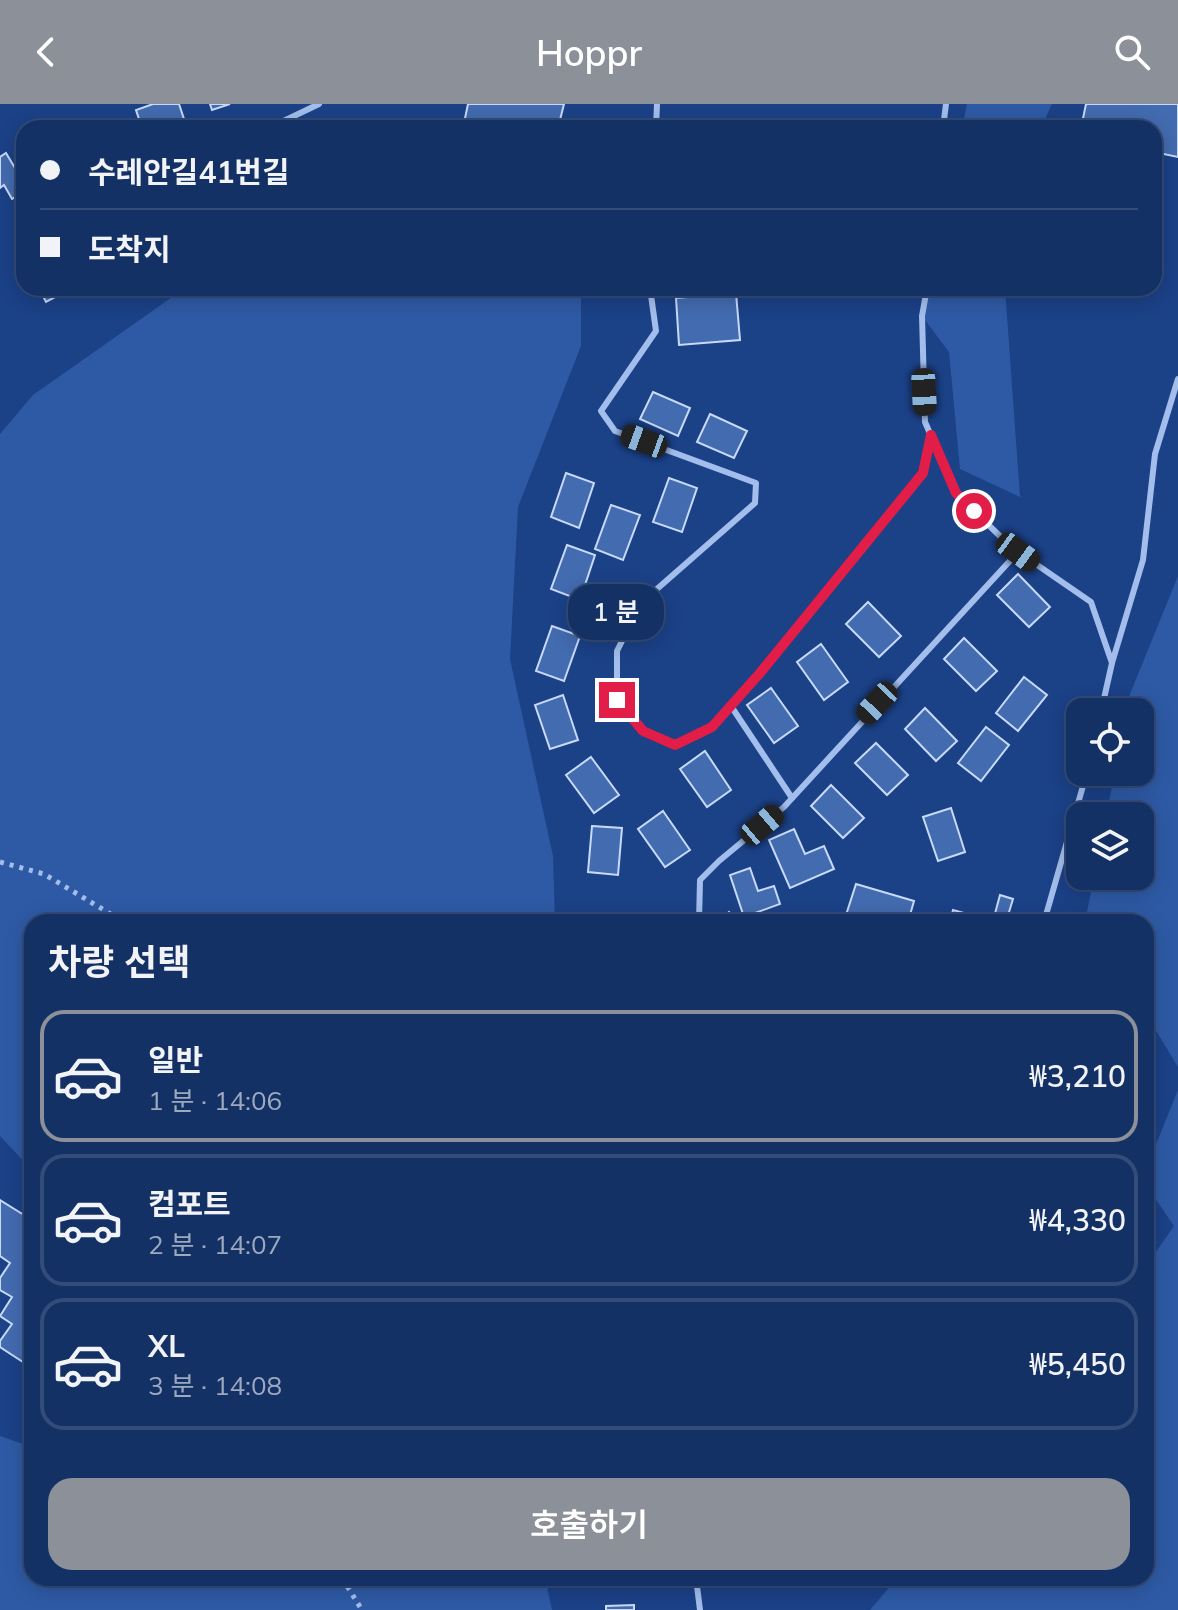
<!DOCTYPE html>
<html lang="ko">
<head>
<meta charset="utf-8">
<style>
	body { margin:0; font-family:Mulish,"Noto Sans KR",sans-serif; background:#213d6e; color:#f1f3f6; height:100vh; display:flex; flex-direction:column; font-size:30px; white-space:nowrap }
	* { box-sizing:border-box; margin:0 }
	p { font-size:26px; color:#9da9bf }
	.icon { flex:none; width:44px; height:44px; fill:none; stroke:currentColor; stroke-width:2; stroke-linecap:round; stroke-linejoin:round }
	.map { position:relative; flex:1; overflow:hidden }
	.panel { position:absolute; left:24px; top:810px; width:1130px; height:672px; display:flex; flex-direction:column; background:#143165; border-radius:24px; box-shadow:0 4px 20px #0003,0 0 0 2px #334c79 }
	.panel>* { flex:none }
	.banner { position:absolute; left:16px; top:16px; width:1146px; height:176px; border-radius:24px; box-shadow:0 4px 20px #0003,0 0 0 2px #334c79; display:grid; align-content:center; height:176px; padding:0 24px; background:#143165 }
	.buttons { position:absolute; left:1066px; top:594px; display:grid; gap:16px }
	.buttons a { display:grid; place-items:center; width:88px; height:88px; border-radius:16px; background:#143165; box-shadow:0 4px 20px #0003,0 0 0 2px #334c79; font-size:40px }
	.end { position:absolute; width:36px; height:36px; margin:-18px; border:10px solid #e11d48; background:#fff; box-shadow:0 0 0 4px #fff }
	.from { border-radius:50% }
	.bubble { position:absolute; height:56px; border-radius:24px; background:#143165; box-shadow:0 4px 20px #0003,0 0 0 2px #334c79; font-size:26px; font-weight:600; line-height:56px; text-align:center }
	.car { position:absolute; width:24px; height:48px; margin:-24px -12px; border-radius:10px; box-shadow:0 0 6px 2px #0007; background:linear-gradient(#222 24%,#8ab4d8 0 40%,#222 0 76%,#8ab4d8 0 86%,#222 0) }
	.banner b { display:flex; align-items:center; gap:28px; height:76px; font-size:30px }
	.banner b+b { border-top:2px solid #334c79 }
	.banner i { width:20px; height:20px; background:#f1f3f6 }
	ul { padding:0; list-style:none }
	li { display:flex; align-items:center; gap:24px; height:132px; margin:0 16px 12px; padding:0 8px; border:4px solid #334c79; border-radius:24px }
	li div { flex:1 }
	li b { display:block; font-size:30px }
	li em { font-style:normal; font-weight:600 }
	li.on { border-color:#8c9099 }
	li>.icon { width:72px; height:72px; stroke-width:1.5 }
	h2 { padding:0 24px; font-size:36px; line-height:96px }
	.button { display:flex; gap:16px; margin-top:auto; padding:16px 24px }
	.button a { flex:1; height:92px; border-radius:24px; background:#8c9099; color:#fff; font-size:32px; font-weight:600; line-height:92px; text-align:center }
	header { display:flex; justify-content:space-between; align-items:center; height:104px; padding:0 24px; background:#8c9099; color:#fff; font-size:36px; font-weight:600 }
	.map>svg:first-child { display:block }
</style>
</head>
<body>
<header><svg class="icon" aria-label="back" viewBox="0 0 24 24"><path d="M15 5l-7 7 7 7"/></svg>Hoppr<svg class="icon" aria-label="search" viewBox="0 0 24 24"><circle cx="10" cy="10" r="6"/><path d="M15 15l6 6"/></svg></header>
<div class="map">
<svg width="1178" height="1506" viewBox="0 0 1178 1506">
	<rect width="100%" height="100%" fill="#1b4187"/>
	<g fill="#2e5aa5">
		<path d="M967,0h85l-11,24h-79z"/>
		<path d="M185,184h396v58l-63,161 -8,152 43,197 2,66h-523v248l-32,-34v-702l33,-39z"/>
		<path d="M928,184h77l15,209 -60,-28 -11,-117 -27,-36z"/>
		<path d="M1178,472v491l-32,-53v-92h-56l-4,-5 8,-41h46v-60h-34l9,-44h25v-60h-14l4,-18z"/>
		<path d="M1178,986v520h-308l27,-32h249v-312l28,-40 -28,-41v-16z"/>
		<path d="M0,1332l32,11v131h513l7,32h-552z"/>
	</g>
	<g fill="#436bb0" stroke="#c8daf9" stroke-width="2">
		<path d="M153,0h26l8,24h-45l-6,-18z"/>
		<path d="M210,0h20l-18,6z"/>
		<path d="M468,0h96l-6,24h-74l-20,-5z"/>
		<path d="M1086,0h92v53l-24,-5v-24h-73z"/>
		<path d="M6,49l18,30v9l-12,7 -8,-14 -4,3v-31z"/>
		<path d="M39,184h33l-26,14z"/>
		<path d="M736,189l4,47 -61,5 -3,-47z"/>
		<path d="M653,288l37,16 -12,28 -38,-17z"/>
		<path d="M710,310l37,17 -13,27 -37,-16z"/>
		<path d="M566,369l28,10 -15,45 -28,-11z"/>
		<path d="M669,374l28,10 -15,44 -29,-10z"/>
		<path d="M611,401l29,10 -17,45 -28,-11z"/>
		<path d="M567,441l28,10 -15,45 -29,-11z"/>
		<path d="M1018,470l32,33 -21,20 -32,-32z"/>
		<path d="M868,498l33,34 -22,21 -33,-33z"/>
		<path d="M552,522l28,10 -16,45 -28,-10z"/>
		<path d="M964,534l33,33 -21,20 -32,-32z"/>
		<path d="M821,540l27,38 -24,18 -27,-38z"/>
		<path d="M1024,573l23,18 -29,36 -22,-18z"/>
		<path d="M771,584l27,38 -24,17 -27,-38z"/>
		<path d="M563,591l15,45 -28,9 -15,-44z"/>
		<path d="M925,604l32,33 -21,20 -31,-32z"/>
		<path d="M986,623l23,18 -28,36 -23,-18z"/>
		<path d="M876,639l32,32 -21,20 -32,-32z"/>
		<path d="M705,647l26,39 -24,17 -27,-38z"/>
		<path d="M591,653l28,38 -25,18 -28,-38z"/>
		<path d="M831,681l33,33 -21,20 -32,-32z"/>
		<path d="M951,704l14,44 -27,9 -15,-44z"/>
		<path d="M663,707l27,39 -25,17 -27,-38z"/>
		<path d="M592,722l30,2 -4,47 -30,-3z"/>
		<path d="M794,725l11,25 19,-8 10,23 -44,19 -21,-48z"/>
		<path d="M750,764l8,23 16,-5 6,18 -36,13 -14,-42z"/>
		<path d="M856,780l58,17 -6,21h-36l-26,-7z"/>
		<path d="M1000,791l13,4 -7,23h-56l3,-12 40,11z"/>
		<path d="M729,808l9,10h-19z"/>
		<path d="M0,1096l32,20v148l-32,-21v-6l12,-17 -12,-8 12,-19 -12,-7v-12l10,-15 -10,-7z"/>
		<path d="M634,1501v5h-28v-4z"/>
	</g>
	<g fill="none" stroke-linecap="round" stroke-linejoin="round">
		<g stroke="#a3beec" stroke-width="5" stroke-dasharray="4 6" stroke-linecap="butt">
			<path d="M0,758l44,12 80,48"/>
			<path d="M342,1474l20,32"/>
		</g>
		<g stroke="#a3beec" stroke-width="6">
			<path d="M269,24l50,-24"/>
			<path d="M656,24l1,-24"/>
			<path d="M943,24l3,-24"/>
			<path d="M650,184l6,43 -55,80 14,20 141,52 -1,20 -114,100 -24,48v49l26,31 32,14 37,-18 48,-54 163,-200 8,-38"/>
			<path d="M927,184l-5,28 3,106 31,71 55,54 80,55 21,61 -11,49"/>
			<path d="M1112,559l31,-103 12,-106 23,-75"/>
			<path d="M731,602l61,92"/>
			<path d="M699,818l1,-42 19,-19 65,-54 234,-255"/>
			<path d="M1044,818l43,-150"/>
			<path d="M696,1474l4,32"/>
		</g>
	</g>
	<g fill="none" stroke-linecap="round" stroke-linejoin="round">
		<path stroke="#e11d48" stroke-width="10" d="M617,596l26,31 32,14 37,-18 48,-54 163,-200 8,-38 25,58 18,18"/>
	</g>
</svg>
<div class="buttons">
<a><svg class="icon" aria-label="locate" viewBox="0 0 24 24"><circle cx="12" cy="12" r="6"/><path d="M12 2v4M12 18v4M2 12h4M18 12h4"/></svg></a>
<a><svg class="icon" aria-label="layers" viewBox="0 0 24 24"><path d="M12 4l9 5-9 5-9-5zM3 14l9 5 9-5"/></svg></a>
</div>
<i class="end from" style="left:974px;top:407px"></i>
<i class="end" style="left:617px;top:596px"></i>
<div class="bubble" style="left:568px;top:480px;width:96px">1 분</div>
<i class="car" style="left:924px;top:288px;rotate:177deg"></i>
<i class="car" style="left:644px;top:337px;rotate:290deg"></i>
<i class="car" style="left:1018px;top:448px;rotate:126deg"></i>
<i class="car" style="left:877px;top:599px;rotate:223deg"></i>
<i class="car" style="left:762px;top:721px;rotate:50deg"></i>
<div class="banner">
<b><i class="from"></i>수레안길41번길</b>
<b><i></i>도착지</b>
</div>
<section class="panel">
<h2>차량 선택</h2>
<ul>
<li class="on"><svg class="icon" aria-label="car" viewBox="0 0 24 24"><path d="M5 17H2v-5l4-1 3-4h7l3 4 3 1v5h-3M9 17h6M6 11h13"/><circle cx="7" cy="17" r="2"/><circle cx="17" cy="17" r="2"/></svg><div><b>일반</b><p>1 분 · 14:06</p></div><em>₩3,210</em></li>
<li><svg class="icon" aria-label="car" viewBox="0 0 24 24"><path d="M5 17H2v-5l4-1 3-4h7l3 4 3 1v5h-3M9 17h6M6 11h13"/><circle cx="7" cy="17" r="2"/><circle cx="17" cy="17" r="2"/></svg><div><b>컴포트</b><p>2 분 · 14:07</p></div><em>₩4,330</em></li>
<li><svg class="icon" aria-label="car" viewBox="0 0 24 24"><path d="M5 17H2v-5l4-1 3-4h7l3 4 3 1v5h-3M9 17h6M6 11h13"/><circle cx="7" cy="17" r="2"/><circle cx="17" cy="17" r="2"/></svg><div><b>XL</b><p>3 분 · 14:08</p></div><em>₩5,450</em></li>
</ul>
<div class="button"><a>호출하기</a></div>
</section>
</div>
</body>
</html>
